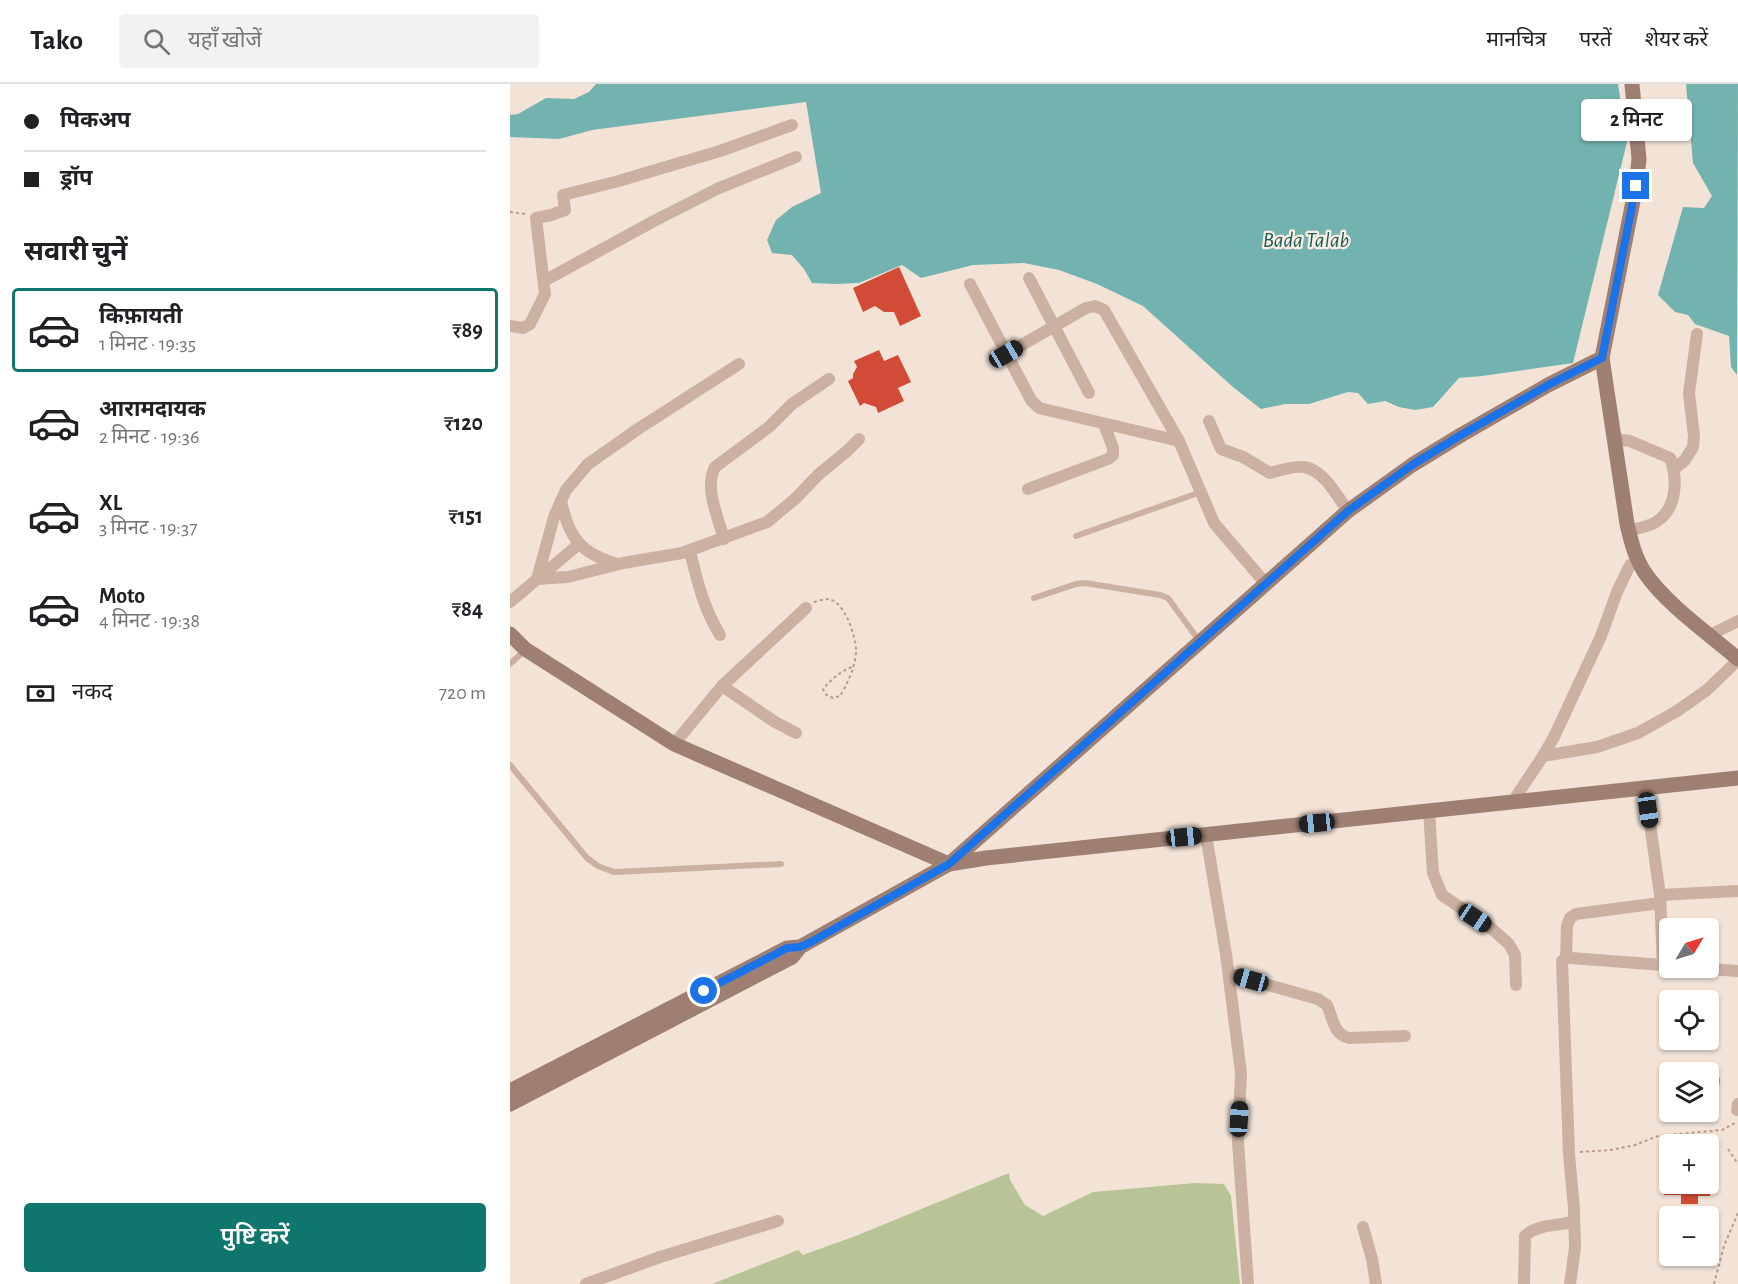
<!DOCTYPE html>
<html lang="hi">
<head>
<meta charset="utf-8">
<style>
	body { margin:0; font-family:"Alegreya Sans","Noto Sans Devanagari",sans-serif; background:#f2f2f2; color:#202124; height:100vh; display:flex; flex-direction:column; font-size:22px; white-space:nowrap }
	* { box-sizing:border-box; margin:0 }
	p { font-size:20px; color:#757577 }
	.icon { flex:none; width:33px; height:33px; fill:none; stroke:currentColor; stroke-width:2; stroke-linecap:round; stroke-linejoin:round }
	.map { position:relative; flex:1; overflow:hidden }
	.drawer { display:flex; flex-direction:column; background:#fff; width:510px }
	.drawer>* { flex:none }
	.hud { display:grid; align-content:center; height:132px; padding:0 24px; background:#fff }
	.needle { width:39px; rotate:52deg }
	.fabs { position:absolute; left:1149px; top:834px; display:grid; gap:12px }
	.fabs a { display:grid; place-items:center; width:60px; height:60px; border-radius:6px; background:#fff; box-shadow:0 2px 4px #0004; font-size:30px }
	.end { position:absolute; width:27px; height:27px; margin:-14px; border:8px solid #1a73e8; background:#fff; box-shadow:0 0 0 3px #fff }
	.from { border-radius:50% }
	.bubble { position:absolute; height:42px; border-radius:6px; background:#fff; box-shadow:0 2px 4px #0004; font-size:20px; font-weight:600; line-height:42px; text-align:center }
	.car { position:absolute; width:18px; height:36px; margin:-18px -9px; border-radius:8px; box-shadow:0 0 4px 2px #0007; background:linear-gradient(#222 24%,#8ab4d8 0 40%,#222 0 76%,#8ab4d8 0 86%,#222 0) }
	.hud b { display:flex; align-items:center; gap:21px; height:57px; font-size:22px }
	.hud b+b { border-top:2px solid #e0e0e0 }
	.hud i { width:15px; height:15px; background:#202124 }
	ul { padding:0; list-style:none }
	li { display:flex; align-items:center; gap:18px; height:84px; margin:0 12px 9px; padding:0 12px; border:3px solid transparent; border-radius:6px }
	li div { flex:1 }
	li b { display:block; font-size:22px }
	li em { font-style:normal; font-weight:600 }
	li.on { border-color:#0f766e }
	li>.icon { width:54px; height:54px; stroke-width:1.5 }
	h2 { padding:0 24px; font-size:27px; line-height:72px }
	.pay { display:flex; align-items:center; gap:15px; height:66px; padding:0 24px; font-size:22px }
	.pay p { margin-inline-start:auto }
	.action { display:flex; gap:12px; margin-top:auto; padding:12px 24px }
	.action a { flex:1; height:69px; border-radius:6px; background:#0f766e; color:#fff; font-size:24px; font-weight:600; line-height:69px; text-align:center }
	header { display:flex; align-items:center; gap:36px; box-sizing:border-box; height:84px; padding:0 30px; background:#fff; border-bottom:2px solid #e0e0e0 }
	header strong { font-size:28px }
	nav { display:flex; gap:33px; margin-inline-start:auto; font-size:21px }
	.search { width:420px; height:54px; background:#f2f2f2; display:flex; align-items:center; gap:15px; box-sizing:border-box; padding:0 21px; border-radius:6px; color:#757577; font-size:22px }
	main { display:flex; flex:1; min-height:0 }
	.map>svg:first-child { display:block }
</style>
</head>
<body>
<header>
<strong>Tako</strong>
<div class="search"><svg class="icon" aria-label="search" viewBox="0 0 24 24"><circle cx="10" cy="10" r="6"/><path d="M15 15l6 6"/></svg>यहाँ खोजें</div>
<nav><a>मानचित्र</a><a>परतें</a><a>शेयर करें</a></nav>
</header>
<main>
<section class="drawer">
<div class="hud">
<b><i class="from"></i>पिकअप</b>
<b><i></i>ड्रॉप</b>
</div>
<h2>सवारी चुनें</h2>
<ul>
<li class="on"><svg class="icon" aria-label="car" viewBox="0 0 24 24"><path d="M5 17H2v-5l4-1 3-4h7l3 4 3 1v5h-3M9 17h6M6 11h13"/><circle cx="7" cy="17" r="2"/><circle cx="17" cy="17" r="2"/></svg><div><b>किफ़ायती</b><p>1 मिनट · 19:35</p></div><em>₹89</em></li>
<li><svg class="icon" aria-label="car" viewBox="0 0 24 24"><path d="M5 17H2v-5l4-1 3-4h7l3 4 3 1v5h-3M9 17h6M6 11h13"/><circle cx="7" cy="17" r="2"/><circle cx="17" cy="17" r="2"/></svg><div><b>आरामदायक</b><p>2 मिनट · 19:36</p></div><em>₹120</em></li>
<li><svg class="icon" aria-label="car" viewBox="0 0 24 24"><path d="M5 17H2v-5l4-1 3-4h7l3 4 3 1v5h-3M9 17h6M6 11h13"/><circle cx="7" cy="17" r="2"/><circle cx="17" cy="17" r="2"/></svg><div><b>XL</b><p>3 मिनट · 19:37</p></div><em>₹151</em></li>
<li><svg class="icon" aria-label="car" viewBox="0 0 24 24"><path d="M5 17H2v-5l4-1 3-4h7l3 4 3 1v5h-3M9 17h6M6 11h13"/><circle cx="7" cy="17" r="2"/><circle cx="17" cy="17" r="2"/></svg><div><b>Moto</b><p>4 मिनट · 19:38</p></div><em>₹84</em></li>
</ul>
<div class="pay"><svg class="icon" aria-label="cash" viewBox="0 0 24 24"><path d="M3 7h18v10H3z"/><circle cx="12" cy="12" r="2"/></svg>नकद<p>720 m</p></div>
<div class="action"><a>पुष्टि करें</a></div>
</section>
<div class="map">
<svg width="1228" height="1200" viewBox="0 0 1228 1200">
	<rect width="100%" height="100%" fill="#f3e3d7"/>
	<path fill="#b9c496" d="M499,1089l1,7 15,25 18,11 50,-24 102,-9 29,1 7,12 9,88h-528l86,-34 5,5 55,-20z"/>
	<g fill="#73b3af">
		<path d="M86,0h1022l9,58 -54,221 -91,13 -23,2 -26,29 -18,3 -16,-3 -14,-6 -17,3 -10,-11 -10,-1 -39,12h-24l-24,5 -28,-22 -90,-81 -46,-22 -38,-14 -35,-7 -51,2 -52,13 -19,-13 -43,18 -25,1 -22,-1 -8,-14 -12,-14 -20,-2 -5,-13 9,-20 16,-13 29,-14 -15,-91 -214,28 -33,9 -49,-2v-22l8,-1 28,-16 28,1 15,-7z"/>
		<path d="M1176,0h52l-1,291 -6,-8 -2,-31 -34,-12 -7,-9 -13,-3 -17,-17 25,-88 21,1 8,-12 -19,-33z"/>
		<path d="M1172,985c9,0 22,-1 30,2 14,5 8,21 -3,24l-1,-23h-35z"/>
	</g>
	<g fill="#d24b36">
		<path d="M389,183l22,49 -21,10 -6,-14h-10l-9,-6 -12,6 -10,-24z"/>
		<path d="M369,266l5,11 14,-6 13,27 -13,6 6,13 -26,12 -2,-6 -12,-4 -4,3 -12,-25 5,-3v-4l4,-7 -3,-6z"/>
		<path d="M1154,1100h46v12h-12v8h-17v-9h-17z"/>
	</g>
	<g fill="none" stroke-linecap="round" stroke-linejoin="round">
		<g stroke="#b89a8c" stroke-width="2" stroke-dasharray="3 3" stroke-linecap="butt">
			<path d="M0,128l15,2"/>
			<path d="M304,518c4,-1 10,-3 14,-3 17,2 28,38 28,52 0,14 -9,34 -16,45l-7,2 -8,-4 -2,-5c9,-10 16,-17 29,-22"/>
			<path d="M1218,1065l10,15"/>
			<path d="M1070,1068l31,-2 24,-5 23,-9 64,-6 13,-7"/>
			<path d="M1204,1200l10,-38 14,-33"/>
		</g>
		<g stroke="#ccb1a2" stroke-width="6">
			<path d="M566,452l125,-44"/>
			<path d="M524,514l42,-14 9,-1 75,12 8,3 32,44"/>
			<path d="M0,580l15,-14"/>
			<path d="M0,681l77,93 11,8 16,6 167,-8"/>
		</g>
		<g stroke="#ccb1a2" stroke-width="12">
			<path d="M519,194l60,115"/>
			<path d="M34,197l110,-60 65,-33 77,-31"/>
			<path d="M460,200l61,116 8,8 140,33"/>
			<path d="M0,242l13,2 7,-4 15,-30 -9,-76 15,-3 14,-5 -2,-15 52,-13 105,-31 72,-26"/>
			<path d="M496,270l80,-46 9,-2 9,4 75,131 35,82 52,61"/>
			<path d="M229,280l-101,65 -50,35 -22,26 -12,27 -17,62 31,-2 55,-14 59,-10 85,-31 28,-23 24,-25 27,-22 13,-13"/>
			<path d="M699,337l12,28 22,8 27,16c10,-3 23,-7 34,-6 20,3 33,29 44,44"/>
			<path d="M1104,355l16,2 40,17c8,21 7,51 -14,64 -8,5 -18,6 -27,9"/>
			<path d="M1164,385l11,-9 8,-13 1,-11 -5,-43 8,-59"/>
			<path d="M518,405l80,-30 5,-4v-7l-9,-24"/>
			<path d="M51,417c8,37 19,52 56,63"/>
			<path d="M214,455c-6,-22 -20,-51 -9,-72l54,-40 23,-23 37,-25"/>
			<path d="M180,467c7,30 14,58 30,84"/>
			<path d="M0,518l69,-58"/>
			<path d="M1200,551l28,-14"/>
			<path d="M212,602l53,36 21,11"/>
			<path d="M164,660l48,-58 84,-78"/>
			<path d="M1033,672l54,-9 41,-14 39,-22 30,-21 31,-30"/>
			<path d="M1006,718l1,-7 26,-39 11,-19 47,-101 16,-44 13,-27 8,-5"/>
			<path d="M919,727l4,62 9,22 50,34 17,15 6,11 1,30"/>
			<path d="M696,751l20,119 15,119 -3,69 10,142"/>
			<path d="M1150,811l78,-4"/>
			<path d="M1056,874l1,-32 3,-8 6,-4 84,-11"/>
			<path d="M1183,884l45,3"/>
			<path d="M719,890l89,25 9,6c6,13 6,29 22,33l56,-2"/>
			<path d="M1227,1026l1,-6"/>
			<path d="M853,1143l9,32 4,25"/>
			<path d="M76,1200l74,-27 118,-36"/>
			<path d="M1014,1200l1,-48c10,-11 34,-11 49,-14"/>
			<path d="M1060,1200l5,-36 -1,-39 -5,-55 -7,-193 4,-3h5l92,7 -3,-70 -15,-107"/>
		</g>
		<g stroke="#a07f73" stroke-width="15">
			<path d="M1122,0l7,75 -3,27 -34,172 25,166c4,17 8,34 18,49 20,30 65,62 93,86"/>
			<path d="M0,550l15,15 149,95 275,120 37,-6 752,-80"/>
			<path d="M0,1007l277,-143 13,-1"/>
			<path d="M0,1020l282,-147 8,-10 149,-83 399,-353 64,-46 49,-30 87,-50 54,-27"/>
		</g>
	</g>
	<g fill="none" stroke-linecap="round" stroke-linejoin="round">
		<path stroke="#1a73e8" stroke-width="8" d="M194,907l83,-43 13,-1 11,-5 138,-78 399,-353 64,-46 49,-30 87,-50 54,-27 34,-172"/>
	</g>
	<g text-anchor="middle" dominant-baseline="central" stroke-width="4.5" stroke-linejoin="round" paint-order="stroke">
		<g font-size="22" font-style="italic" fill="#175c59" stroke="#fbeee3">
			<text x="796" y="156">Bada Talab</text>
		</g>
	</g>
</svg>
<div class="fabs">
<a><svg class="needle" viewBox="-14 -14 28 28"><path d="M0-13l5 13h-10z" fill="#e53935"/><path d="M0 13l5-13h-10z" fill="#757577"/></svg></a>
<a><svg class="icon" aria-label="locate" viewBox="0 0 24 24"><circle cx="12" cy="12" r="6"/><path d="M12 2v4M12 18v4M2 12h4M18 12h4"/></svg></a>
<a><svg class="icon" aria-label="layers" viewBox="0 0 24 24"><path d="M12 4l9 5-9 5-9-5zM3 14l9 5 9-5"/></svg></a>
<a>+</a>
<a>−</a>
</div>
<i class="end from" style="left:194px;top:907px"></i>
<i class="end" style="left:1126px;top:102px"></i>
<div class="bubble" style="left:1071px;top:15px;width:111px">2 मिनट</div>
<i class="car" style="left:496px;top:270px;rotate:60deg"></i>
<i class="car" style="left:1138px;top:726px;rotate:172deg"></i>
<i class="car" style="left:807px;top:739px;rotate:264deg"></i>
<i class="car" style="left:674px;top:753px;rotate:84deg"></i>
<i class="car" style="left:965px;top:834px;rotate:124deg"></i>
<i class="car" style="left:741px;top:896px;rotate:286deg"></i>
<i class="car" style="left:729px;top:1035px;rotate:3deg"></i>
</div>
</main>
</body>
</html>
